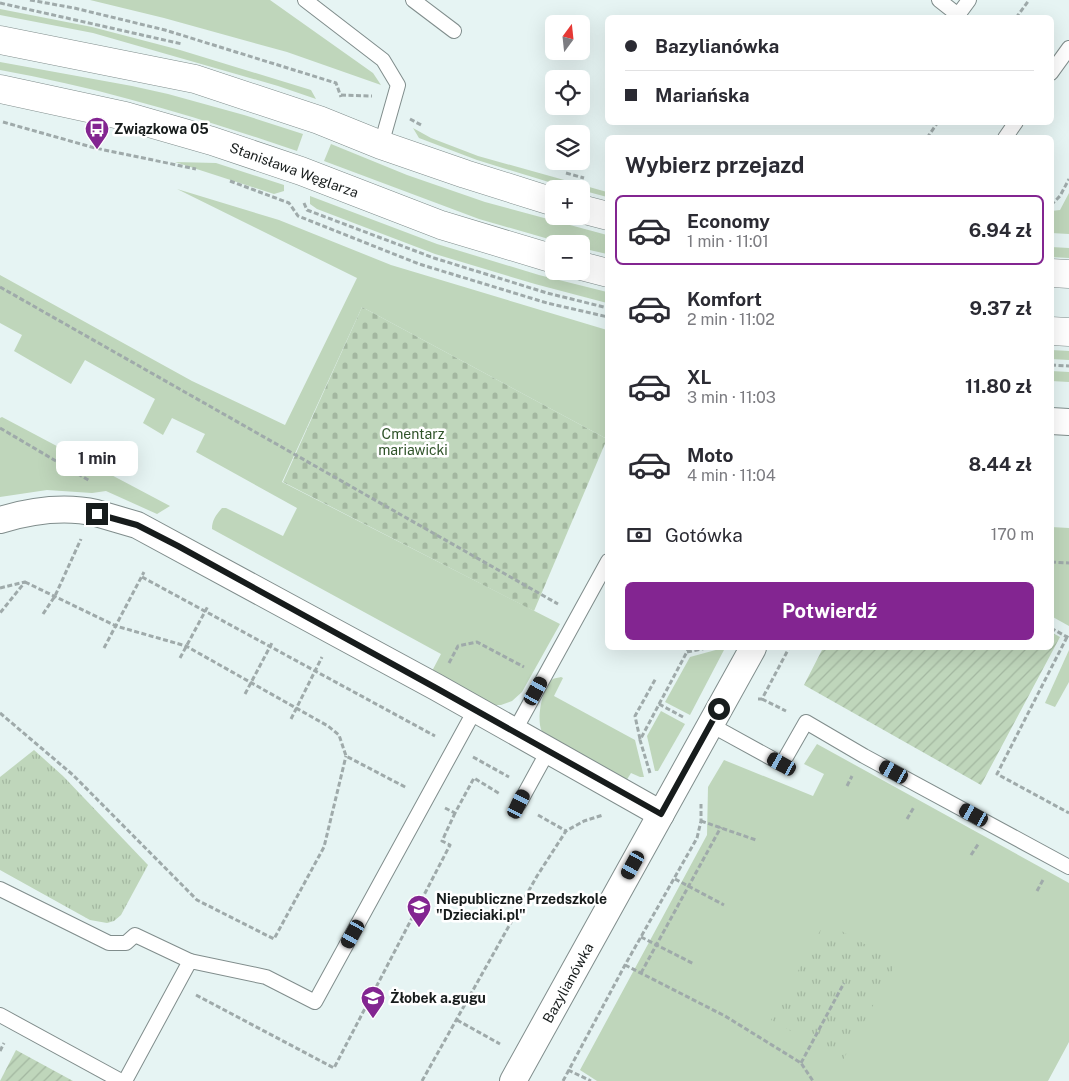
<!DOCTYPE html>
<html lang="pl">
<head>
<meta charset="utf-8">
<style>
	body { margin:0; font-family:"Public Sans",sans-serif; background:#f2f2f3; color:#2b2b33; height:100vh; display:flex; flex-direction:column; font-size:19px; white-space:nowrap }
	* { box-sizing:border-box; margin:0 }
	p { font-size:16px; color:#7c7c81 }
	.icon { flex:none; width:28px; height:28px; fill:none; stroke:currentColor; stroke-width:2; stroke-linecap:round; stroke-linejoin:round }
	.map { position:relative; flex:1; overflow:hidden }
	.drawer { position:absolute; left:605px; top:135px; width:449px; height:515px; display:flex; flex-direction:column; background:#fff; border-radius:8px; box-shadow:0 5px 20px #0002 }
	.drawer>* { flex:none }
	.hud { position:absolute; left:605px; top:15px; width:449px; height:110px; border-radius:8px; box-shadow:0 5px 20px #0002; display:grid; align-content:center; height:110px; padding:0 20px; background:#fff }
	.needle { width:32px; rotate:15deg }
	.buttons { position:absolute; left:545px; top:15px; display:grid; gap:10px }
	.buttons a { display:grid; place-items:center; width:45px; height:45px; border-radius:8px; background:#fff; box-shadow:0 5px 20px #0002; font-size:25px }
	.end { position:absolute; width:22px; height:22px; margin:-11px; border:6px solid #171c1c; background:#fff; box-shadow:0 0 0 2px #fff }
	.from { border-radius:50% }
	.bubble { position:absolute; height:35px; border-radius:8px; background:#fff; box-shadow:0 5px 20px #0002; font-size:16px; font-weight:700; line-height:35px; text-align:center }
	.car { position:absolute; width:15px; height:30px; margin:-15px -8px; border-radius:6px; box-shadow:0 0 4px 1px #0007; background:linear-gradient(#222 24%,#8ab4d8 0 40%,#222 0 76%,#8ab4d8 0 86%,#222 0) }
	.hud b { display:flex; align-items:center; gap:18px; height:48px; font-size:19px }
	.hud b+b { border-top:1px solid #e1e1e2 }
	.hud i { width:12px; height:12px; background:#2b2b33 }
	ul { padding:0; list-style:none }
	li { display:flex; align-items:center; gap:15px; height:70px; margin:0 10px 8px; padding:0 10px; border:2px solid transparent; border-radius:8px }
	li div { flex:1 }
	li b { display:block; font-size:19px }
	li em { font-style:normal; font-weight:700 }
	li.current { border-color:#832591 }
	li>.icon { width:45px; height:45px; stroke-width:1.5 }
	h2 { padding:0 20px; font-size:22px; line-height:60px }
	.pay { display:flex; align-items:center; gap:12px; height:55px; padding:0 20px; font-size:19px }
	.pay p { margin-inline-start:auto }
	.primary-button { display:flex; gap:10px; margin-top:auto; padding:10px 20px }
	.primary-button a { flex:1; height:58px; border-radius:8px; background:#832591; color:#fff; font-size:20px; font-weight:700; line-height:58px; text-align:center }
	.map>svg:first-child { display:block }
</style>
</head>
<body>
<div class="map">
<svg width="1069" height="1081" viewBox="0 0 1069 1081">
	<defs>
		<pattern id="cemetery-stones" width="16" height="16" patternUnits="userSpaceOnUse" patternTransform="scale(1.25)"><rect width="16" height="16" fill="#bfd6bb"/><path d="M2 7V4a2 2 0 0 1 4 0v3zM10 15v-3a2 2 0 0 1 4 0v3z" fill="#a3b7a0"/></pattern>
		<pattern id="park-tufts" width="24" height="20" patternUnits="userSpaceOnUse" patternTransform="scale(1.25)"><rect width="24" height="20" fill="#bfd6bb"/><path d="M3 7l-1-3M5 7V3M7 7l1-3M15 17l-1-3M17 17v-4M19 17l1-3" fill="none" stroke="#a3b7a0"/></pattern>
		<pattern id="garden-furrows" width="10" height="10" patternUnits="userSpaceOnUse" patternTransform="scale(1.25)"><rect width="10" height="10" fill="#bfd6bb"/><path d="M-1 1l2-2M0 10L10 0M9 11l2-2" fill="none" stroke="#a3b7a0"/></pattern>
	</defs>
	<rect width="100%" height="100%" fill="#e6f4f3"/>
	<g fill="#bfd6bb">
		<path d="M90,0h180l103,73 8,12 -94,-33 -123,-34z"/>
		<path d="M0,9l92,18 88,23 131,40 5,9 -38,-13 -185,-53 -93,-18z"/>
		<path d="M0,62l132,24 36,8 76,21 59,19 -6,17c-97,-33 -195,-63 -297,-81z"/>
		<path d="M413,128l18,10 47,18 129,36v5l-26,-7v-1l-16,-2 -88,-27 -58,-22z"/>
		<path d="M331,144l76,31 78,27 122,33v19l-26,-6v-4h-15l-87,-25 -155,-58z"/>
		<path d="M175,162l41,1 68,22v6l-10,3z"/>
		<path d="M177,189l102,31 112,45 216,65v109l-245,-132 -80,175 278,142 -38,68 -10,9 -11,4h-10l-60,-32 10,-19 -229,-125c0,-9 4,-14 10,-21h4l57,28 14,-28 -101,-56 9,-18 -33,-16 -9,17 -20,-12 12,-24 -70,-39 -14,24 -57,-33 8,-16 -22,-12v-48l192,106 93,44 72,-147z"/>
		<path d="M1069,193v41l-18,-1v-22l9,-1z"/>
		<path d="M310,196l127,48 102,31 68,17v11l-72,-19 -100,-30 -118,-45 -7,-5z"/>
		<path d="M1051,247l18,1v10l-18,-1z"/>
		<path d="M1051,350l18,1v9l-18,-1z"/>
		<path d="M1051,371l18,1v10l-18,-1z"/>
		<path d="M2,417l168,89 -13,8 -51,-23 -14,2 -45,-3 -47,7v-79z"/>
		<path d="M1051,527l18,1v98l-18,-10z"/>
		<path d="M723,648h2l-35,67 -25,-13 25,-45z"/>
		<path d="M1069,650v32l-14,25 -10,-4z"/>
		<path d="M561,677l2,1 -9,18 81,44 9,37h-4l-9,-4 -5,8 -83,-48c-8,-10 -1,-47 10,-54 1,-1 6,-1 8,-2z"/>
		<path d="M661,711l24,13 -27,47h-3l-8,-35z"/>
		<path d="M817,744l252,139v159l-21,39h-451l-17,-11 127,-235 1,-48 16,-27 89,36 11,-22 -20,-10z"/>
	</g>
	<path fill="url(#cemetery-stones)" d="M362,307l245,132 -73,172 -251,-129z"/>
	<g fill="url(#park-tufts)">
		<path d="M34,750l29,26 85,89 -27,50 -7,6 -7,2 -17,-3 -90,-50v-93z"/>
		<path d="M825,922l72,40 -54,98 -72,-40z"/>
	</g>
	<g fill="url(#garden-furrows)">
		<path d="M1051,632l9,5 -79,148 -177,-100 19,-37h228z"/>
		<path d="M16,1050l57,31h-73z"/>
	</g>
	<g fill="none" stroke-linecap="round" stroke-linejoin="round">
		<defs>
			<g id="service">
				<path d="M305,0l78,60 15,25 -17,60"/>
				<path d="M413,0l41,31"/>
				<path d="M939,0l19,15 11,-15"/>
				<path d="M1051,73l18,-25"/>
				<path d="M1005,138l11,-16"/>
				<path d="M711,725l71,39 24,-42 58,34 205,111"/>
				<path d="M514,732l94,-171"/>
				<path d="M519,804l29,-53"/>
				<path d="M0,889l109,54h17l9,-8 55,26"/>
				<path d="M0,1015l121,66"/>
				<path d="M125,1081l65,-120 76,16 49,25 160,-292"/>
			</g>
			<g id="minor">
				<path d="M1051,421l18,1"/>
				<path d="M0,520c30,-9 65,-14 96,-7 14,4 27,8 41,12l299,162 225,127"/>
				<path d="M513,1081l240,-433"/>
			</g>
			<g id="tertiary">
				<path d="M0,40l195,39 124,41 62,25 84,29 89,28"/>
				<path d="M0,89l125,27 87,25 89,30 140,54 113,34"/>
				<path d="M581,209l27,7"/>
				<path d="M581,266l27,7"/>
				<path d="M1051,273l18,1"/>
				<path d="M1051,331l18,1"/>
			</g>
		</defs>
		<use href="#service" stroke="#808d8c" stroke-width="16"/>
		<use href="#minor" stroke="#808d8c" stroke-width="28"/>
		<use href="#tertiary" stroke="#808d8c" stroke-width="29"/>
		<g stroke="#9faaaa" stroke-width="3" stroke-dasharray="5 2.5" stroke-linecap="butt">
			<path d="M30,0l44,8 91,22 171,53 5,14"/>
			<path d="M0,3l182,41"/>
			<path d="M1016,18l13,-18"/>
			<path d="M341,95l31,1"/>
			<path d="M410,119l13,7"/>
			<path d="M3,122l92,26 101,21"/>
			<path d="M927,138l11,-16"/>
			<path d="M566,173l18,5"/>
			<path d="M230,181l59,22 9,13 121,48 128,39 61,14"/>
			<path d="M304,203l3,7 127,48 113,35 61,15"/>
			<path d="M1051,205l9,-9 9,-17"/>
			<path d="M0,287l558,317"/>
			<path d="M1051,365l18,1"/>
			<path d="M0,428l90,53"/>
			<path d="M1051,562l18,1"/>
			<path d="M142,577l293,159"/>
			<path d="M25,582l91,44 70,20 142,80 11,9 7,21 61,32"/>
			<path d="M0,588l25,-6 -25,31"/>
			<path d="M43,614l12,-18 26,-57"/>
			<path d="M1051,628l16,9 2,-3"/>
			<path d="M1067,637l-70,137 72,39"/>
			<path d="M104,648l40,-76"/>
			<path d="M687,652l19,-4"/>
			<path d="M180,658l28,-52"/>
			<path d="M449,663l9,-17 19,-4 47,25"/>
			<path d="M245,694l28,-53"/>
			<path d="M758,699h4l27,-51"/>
			<path d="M762,699l24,12"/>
			<path d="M659,704l24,13"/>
			<path d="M0,713l73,62 124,125 77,39 50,-92 22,-91"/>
			<path d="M291,719l31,-62"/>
			<path d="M640,739l-5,-23 21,-38"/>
			<path d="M473,757l36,20"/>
			<path d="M650,773l-10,-33 49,-92"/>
			<path d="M847,786l5,-10"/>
			<path d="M445,808l10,5 19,-35 26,16"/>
			<path d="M538,815l28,16"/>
			<path d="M907,819l7,-12"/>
			<path d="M701,821l55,19"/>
			<path d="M971,855l8,-12"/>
			<path d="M675,879l49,26"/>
			<path d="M1037,891l7,-13"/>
			<path d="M641,937l53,27"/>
			<path d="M625,965l100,51 76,47 12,18"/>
			<path d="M641,973l80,-146"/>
			<path d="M196,995l138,73 116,-223 -8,-4 13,-28"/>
			<path d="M457,1020l43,24"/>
			<path d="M0,1051l4,-8"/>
			<path d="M801,1063l43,-80"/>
			<path d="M568,1070l23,11"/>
			<path d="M422,1081l115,-205 29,-45 18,-10 19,-6"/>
			<path d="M563,1081l62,-116 72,-127 4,-17v-17"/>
		</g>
		<use href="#service" stroke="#fff" stroke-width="14"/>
		<use href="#minor" stroke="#fff" stroke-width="26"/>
		<use href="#tertiary" stroke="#fff" stroke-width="28"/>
	</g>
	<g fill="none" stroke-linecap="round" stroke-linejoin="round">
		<path stroke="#171c1c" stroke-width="6" d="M97,514l40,11 41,21 258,142 225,126 58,-105"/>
	</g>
	<defs>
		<symbol id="bus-pin" viewBox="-11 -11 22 30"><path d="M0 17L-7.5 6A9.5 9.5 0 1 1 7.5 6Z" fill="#832591" stroke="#fff"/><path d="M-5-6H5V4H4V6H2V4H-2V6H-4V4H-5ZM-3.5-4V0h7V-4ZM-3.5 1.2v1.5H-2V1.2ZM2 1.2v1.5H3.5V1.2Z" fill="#fff"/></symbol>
		<symbol id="school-pin" viewBox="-11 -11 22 30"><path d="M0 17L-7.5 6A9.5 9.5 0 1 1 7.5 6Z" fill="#832591" stroke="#fff"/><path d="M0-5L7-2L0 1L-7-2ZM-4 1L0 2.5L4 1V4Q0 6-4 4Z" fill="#fff"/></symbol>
	</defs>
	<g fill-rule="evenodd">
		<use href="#bus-pin" x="83" y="115" width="28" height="38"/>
		<use href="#school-pin" x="405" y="893" width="28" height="38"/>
		<use href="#school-pin" x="359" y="984" width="28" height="38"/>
	</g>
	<g text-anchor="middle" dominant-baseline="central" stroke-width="5" stroke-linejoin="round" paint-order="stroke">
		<g font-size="14" font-weight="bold" fill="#171c1c" stroke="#fff" text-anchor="start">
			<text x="114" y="129">Związkowa 05</text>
			<text x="436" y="899">Niepubliczne Przedszkole<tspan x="436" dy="16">"Dzieciaki.pl"</tspan></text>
			<text x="390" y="998">Żłobek a.gugu</text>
		</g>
		<g font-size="14" fill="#171c1c" stroke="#fff">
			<text transform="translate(294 170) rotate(20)">Stanisława Węglarza</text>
			<text transform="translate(568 983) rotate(-61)">Bazylianówka</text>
		</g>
		<g font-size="14" fill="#2f5329" stroke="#fff">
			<text x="413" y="434">Cmentarz<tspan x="413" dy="16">mariawicki</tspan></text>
		</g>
	</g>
</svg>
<div class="buttons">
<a><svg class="needle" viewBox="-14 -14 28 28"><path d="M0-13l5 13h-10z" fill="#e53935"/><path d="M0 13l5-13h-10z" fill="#7c7c81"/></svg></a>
<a><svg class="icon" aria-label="locate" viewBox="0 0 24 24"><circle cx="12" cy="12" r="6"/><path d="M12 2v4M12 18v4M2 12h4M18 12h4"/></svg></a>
<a><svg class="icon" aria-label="layers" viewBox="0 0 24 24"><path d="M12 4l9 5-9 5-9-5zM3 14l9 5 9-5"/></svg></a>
<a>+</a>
<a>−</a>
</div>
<i class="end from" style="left:719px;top:709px"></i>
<i class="end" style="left:97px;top:514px"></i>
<div class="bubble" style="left:56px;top:441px;width:82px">1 min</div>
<i class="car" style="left:536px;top:691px;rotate:29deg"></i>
<i class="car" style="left:782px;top:764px;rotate:299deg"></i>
<i class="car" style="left:894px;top:772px;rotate:299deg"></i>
<i class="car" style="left:519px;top:804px;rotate:26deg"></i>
<i class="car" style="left:974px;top:815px;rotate:299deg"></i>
<i class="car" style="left:633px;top:865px;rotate:209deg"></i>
<i class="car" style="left:353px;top:934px;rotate:209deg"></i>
<div class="hud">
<b><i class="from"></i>Bazylianówka</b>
<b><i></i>Mariańska</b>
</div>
<section class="drawer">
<h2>Wybierz przejazd</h2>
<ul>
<li class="current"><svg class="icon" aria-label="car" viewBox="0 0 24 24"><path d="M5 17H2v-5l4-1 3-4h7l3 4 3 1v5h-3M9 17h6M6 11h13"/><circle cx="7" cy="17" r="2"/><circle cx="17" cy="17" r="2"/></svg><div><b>Economy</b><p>1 min · 11:01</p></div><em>6.94 zł</em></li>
<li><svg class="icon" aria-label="car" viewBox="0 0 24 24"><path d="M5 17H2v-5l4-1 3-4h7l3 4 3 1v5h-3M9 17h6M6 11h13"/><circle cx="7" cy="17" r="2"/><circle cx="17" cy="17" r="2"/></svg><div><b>Komfort</b><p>2 min · 11:02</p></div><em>9.37 zł</em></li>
<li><svg class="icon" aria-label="car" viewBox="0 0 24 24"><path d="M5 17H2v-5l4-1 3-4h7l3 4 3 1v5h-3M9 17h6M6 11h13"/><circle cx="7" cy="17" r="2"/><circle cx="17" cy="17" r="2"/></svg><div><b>XL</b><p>3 min · 11:03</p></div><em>11.80 zł</em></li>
<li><svg class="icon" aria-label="car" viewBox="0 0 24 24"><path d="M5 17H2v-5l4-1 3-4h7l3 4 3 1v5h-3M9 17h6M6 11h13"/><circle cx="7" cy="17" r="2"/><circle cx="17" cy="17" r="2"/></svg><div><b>Moto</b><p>4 min · 11:04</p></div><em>8.44 zł</em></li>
</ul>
<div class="pay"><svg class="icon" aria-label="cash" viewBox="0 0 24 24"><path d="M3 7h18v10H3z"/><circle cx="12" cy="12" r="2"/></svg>Gotówka<p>170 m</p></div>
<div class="primary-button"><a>Potwierdź</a></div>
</section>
</div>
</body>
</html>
